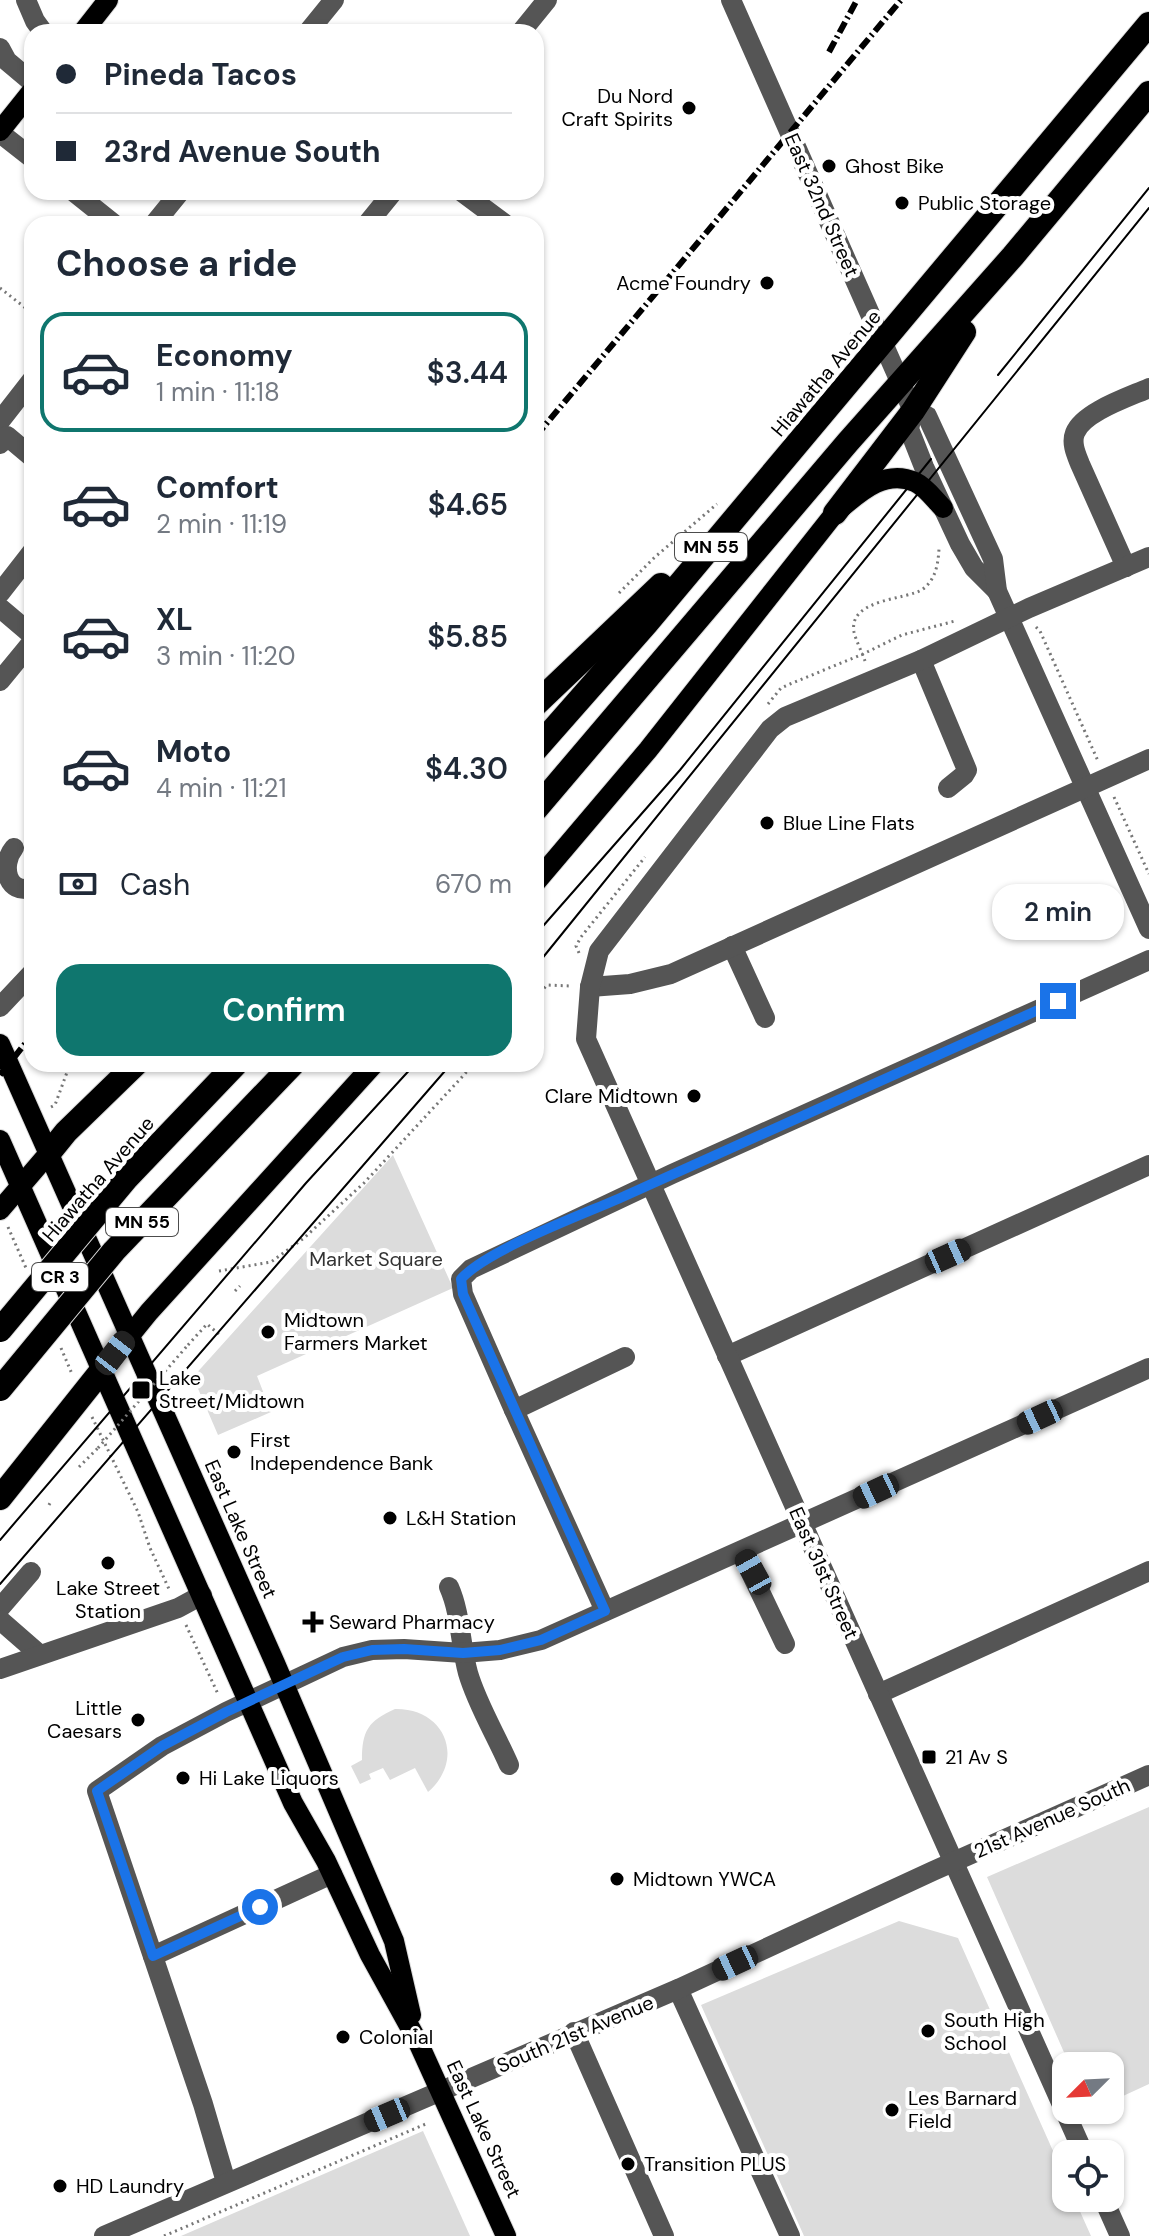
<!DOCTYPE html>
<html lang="en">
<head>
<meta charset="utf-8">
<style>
	body { margin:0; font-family:"DM Sans",sans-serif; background:#f2f2f3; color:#1f2937; height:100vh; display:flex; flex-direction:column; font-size:30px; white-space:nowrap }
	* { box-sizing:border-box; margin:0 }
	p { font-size:26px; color:#747a83 }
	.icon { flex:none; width:44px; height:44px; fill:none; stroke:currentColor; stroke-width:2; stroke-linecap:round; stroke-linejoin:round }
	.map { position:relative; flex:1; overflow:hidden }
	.panel { position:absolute; left:24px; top:216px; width:520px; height:856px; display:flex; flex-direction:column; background:#fff; border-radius:24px; box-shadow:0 2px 6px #0004 }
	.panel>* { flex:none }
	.top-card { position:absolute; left:24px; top:24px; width:520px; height:176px; border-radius:24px; box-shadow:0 2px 6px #0004; display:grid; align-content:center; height:176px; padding:0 32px; background:#fff }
	.needle { width:52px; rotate:246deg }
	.controls { position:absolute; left:1052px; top:2052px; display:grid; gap:16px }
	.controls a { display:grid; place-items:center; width:72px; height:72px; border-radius:16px; background:#fff; box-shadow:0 2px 6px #0004; font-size:40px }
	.end { position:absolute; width:36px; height:36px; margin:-18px; border:10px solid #1a73e8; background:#fff; box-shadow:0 0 0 4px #fff }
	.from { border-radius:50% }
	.bubble { position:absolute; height:56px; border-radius:24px; background:#fff; box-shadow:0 2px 6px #0004; font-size:26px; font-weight:600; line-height:56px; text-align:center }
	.car { position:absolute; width:24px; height:48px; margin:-24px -12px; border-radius:10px; box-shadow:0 0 6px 2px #0007; background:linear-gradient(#222 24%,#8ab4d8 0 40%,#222 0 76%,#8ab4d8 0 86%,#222 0) }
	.top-card b { display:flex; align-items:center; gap:28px; height:76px; font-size:30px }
	.top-card b+b { border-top:2px solid #e0e1e3 }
	.top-card i { width:20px; height:20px; background:#1f2937 }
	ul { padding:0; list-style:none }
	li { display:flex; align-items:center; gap:24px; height:120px; margin:0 16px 12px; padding:0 16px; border:4px solid transparent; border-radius:24px }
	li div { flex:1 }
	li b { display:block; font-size:30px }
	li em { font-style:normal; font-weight:600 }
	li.current { border-color:#0f766e }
	li>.icon { width:72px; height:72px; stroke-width:1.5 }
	h2 { padding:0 32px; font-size:36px; line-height:96px }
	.pay { display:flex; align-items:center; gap:20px; height:88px; padding:0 32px; font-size:30px }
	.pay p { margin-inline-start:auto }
	.button { display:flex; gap:16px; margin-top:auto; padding:16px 32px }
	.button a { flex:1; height:92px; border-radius:24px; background:#0f766e; color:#fff; font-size:32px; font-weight:600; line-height:92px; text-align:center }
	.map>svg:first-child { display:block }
</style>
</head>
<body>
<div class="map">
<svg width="1149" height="2236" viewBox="0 0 1149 2236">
	<rect width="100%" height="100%" fill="#fff"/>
	<g fill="#dcdcdc">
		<path d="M393,1155l60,133 -196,88 14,36 -53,23 -25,-58z"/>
		<path d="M395,1709c50,-1 71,50 33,83l-13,-24 -25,12 -7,-12 -14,6 2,5 -11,5 -9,-18 11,-6c0,-29 6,-39 33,-51z"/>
		<path d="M1149,1807v277l-39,18v-36h-40l-83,-189z"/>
		<path d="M899,1921l59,17 108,242v18h8l17,38h-287l-103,-231z"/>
		<path d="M423,2131l47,105h-289z"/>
	</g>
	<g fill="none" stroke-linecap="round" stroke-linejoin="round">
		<defs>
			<g id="major">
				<path d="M83,32l25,-32"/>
				<path d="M0,131l32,-40"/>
				<path d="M536,882l112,-132 187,-237c22,-18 48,-45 80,-31 11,5 20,18 28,26"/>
				<path d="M0,1044l275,619 119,278 17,74"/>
				<path d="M0,1140l293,663 33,58 44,94 48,87 88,194"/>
				<path d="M0,1210l49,-57"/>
				<path d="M102,1370l47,-58 225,-248"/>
			</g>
			<g id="highway">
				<path d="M835,513l78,-102 51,-79"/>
				<path d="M536,704l125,-119"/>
				<path d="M536,749l111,-126 502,-599"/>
				<path d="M536,809l312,-367 165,-186 136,-163"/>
				<path d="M49,1153l17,-21 70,-68"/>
				<path d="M0,1498l102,-128"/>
			</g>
		</defs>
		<use href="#major" stroke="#dbdbdb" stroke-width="22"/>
		<use href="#highway" stroke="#dbdbdb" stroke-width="26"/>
		<g stroke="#777" stroke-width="3" stroke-dasharray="2 4" stroke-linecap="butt">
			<path d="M0,288l32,25"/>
			<path d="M846,352l6,-20"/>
			<path d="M619,593l36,-36 62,-53"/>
			<path d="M1036,627l4,4 58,130"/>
			<path d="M865,661c-3,-9 -9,-20 -11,-29 -6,-34 54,-32 69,-43 13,-10 15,-25 16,-40"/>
			<path d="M768,704l13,-16 9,-4 73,-30 39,-19 53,-14"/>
			<path d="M1114,797l35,77"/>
			<path d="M579,953l-3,-7 5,-9 64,-80"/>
			<path d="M536,997l11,-12 24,1"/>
			<path d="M51,1107l4,-2 15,-41"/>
			<path d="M8,1227l18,41"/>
			<path d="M219,1271l52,-9 33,-24 60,-55 110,-119"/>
			<path d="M235,1291l5,-5"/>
			<path d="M188,1345l19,-21 14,12"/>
			<path d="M61,1348l11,26"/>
			<path d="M92,1417l46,95 12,36 19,41"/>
			<path d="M79,1467l19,-19"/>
			<path d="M49,1505l1,-2"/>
			<path d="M186,1625l32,69"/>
			<path d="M164,2236l264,-113"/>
		</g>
		<g stroke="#555" stroke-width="20">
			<path d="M26,0l9,21 8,11"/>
			<path d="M731,0l182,411 -4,18 15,38 36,77 14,24 23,23"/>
			<path d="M308,32l26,-32"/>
			<path d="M521,32l26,-32"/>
			<path d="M0,48l7,13 25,21"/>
			<path d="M0,133l32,25"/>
			<path d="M74,192l40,32"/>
			<path d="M462,192l43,32"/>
			<path d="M154,224l26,-32"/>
			<path d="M367,224l26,-32"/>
			<path d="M913,411l14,5 66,143 4,32 152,338"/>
			<path d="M0,421l32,-41"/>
			<path d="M0,444l7,-8 25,21"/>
			<path d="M1126,567l-46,-103c-4,-10 -9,-21 -5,-31 8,-21 54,-36 74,-45"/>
			<path d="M0,593l32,-41"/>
			<path d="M0,608l32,27"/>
			<path d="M921,660l46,110 -3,5 -16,13"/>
			<path d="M0,681l32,-39"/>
			<path d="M14,848c-14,17 -7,47 18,40"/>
			<path d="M732,946l33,72"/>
			<path d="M590,987l40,-3 41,-10 478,-215"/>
			<path d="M0,1007l32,-34"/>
			<path d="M727,1356l422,-191"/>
			<path d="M514,1410l-51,-116 -2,-15 10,-10 201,-95 477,-214"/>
			<path d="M741,1552l44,92"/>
			<path d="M449,1587c12,27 11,57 19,86 9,31 28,62 41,92"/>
			<path d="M0,1608l31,-36"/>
			<path d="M605,1611l-91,-201 111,-53"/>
			<path d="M0,1620l39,34"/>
			<path d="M0,1669l178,-61 24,-13"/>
			<path d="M878,1694l271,-123"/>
			<path d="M153,1956l179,-82"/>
			<path d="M678,1989l112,247"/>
			<path d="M574,2032l90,204"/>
			<path d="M1084,2154l-498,-1115 4,-52 9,-36 171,-222 15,-12 136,-57 108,-52 120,-51"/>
			<path d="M226,2182l-23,-78 -106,-313 65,-45 64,-34 117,-55 29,-7 32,-1 59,4 37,-3 41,-10 608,-272"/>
			<path d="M1103,2198l17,38"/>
			<path d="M104,2236l574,-247 255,-118 216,-96"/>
		</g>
		<use href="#major" stroke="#000" stroke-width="20"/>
		<use href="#highway" stroke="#000" stroke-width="24"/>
		<g stroke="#000" stroke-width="2">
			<path d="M998,375l151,-187"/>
			<path d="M536,934l144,-164 251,-311"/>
			<path d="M536,966l613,-758"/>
			<path d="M0,1540l306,-357 109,-119"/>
			<path d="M0,1584l451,-520"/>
		</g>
		<g stroke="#000" stroke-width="6" stroke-dasharray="12 4 2 4" stroke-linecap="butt">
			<path d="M829,52l28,-52"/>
			<path d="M536,436l365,-436"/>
			<path d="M0,1075l32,-40"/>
		</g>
		<defs>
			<g id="highway-bridge">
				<path d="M0,1330l126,-151 110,-115"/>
				<path d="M0,1389l114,-138 179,-187"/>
			</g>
		</defs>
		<use href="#highway-bridge" stroke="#dbdbdb" stroke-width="26" stroke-linecap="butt"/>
		<path stroke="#777" stroke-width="3" stroke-dasharray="2 4" stroke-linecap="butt" d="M98,1448l90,-103"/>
		<use href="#highway-bridge" stroke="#000" stroke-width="24"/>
	</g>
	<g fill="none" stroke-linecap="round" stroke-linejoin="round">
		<path stroke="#1a73e8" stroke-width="10" d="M260,1907l-107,49 -56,-165 65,-45 64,-34 117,-55 29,-7 32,-1 59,4 37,-3 41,-10 64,-29 -142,-317 -2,-15c26,-29 118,-63 157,-80 146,-66 293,-132 440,-198"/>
	</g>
	<g fill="#000" stroke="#fff" stroke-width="3">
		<circle cx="689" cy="108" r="8"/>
		<circle cx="829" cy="166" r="8"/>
		<circle cx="902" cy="203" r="8"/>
		<circle cx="767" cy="283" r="8"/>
		<circle cx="767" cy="823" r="8"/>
		<circle cx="694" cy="1096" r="8"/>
		<circle cx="268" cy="1332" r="8"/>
		<rect x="131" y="1380" width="20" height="20" rx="4"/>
		<circle cx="234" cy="1452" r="8"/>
		<circle cx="390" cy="1518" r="8"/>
		<circle cx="108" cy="1563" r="8"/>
		<path d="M309 1610h8v8h8v8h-8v8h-8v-8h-8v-8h8z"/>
		<circle cx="138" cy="1720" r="8"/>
		<rect x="921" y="1749" width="16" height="16" rx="4"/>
		<circle cx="183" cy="1778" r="8"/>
		<circle cx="617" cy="1879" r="8"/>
		<circle cx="928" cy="2031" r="8"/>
		<circle cx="343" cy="2037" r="8"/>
		<circle cx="892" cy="2110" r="8"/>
		<circle cx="628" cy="2164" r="8"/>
		<circle cx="60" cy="2186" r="8"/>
	</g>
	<g text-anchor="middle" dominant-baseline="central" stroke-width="8" stroke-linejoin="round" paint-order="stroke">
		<g fill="#fff" stroke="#4c4c4c" stroke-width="2">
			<rect x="675" y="533" width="72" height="28" rx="6"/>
			<rect x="106" y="1208" width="72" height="28" rx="6"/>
			<rect x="32" y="1263" width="56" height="28" rx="6"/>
		</g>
		<g font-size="18" font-weight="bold" fill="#000">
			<text x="711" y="547">MN 55</text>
			<text x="142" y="1222">MN 55</text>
			<text x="60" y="1277">CR 3</text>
		</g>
		<g font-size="20" fill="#000" stroke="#fff" text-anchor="start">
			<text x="673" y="96" text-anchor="end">Du Nord<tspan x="673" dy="23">Craft Spirits</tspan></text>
			<text x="845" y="166">Ghost Bike</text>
			<text x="918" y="203">Public Storage</text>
			<text x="751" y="283" text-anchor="end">Acme Foundry</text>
			<text x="783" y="823">Blue Line Flats</text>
			<text x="678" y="1096" text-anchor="end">Clare Midtown</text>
			<text x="284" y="1320">Midtown<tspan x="284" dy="23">Farmers Market</tspan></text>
			<text x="159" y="1378">Lake<tspan x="159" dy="23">Street/Midtown</tspan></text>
			<text x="250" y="1440">First<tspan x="250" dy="23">Independence Bank</tspan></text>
			<text x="406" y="1518">L&amp;H Station</text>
			<text x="108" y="1588" text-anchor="middle">Lake Street<tspan x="108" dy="23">Station</tspan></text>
			<text x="329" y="1622">Seward Pharmacy</text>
			<text x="122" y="1708" text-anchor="end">Little<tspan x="122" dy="23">Caesars</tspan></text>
			<text x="945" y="1757">21 Av S</text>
			<text x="199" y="1778">Hi Lake Liquors</text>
			<text x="633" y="1879">Midtown YWCA</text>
			<text x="944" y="2020">South High<tspan x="944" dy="23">School</tspan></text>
			<text x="359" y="2037">Colonial</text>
			<text x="908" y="2098">Les Barnard<tspan x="908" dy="23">Field</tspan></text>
			<text x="644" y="2164">Transition PLUS</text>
			<text x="76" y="2186">HD Laundry</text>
		</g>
		<g font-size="20" fill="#000" stroke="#fff">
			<text transform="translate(822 205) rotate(66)">East 32nd Street</text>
			<text transform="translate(826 373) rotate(-50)">Hiawatha Avenue</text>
			<text transform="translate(98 1179) rotate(-49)">Hiawatha Avenue</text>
			<text transform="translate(241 1529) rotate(66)">East Lake Street</text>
			<text transform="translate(824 1573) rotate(66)">East 31st Street</text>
			<text transform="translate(1052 1818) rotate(-24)">21st Avenue South</text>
			<text transform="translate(575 2034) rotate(-23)">South 21st Avenue</text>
			<text transform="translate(484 2129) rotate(65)">East Lake Street</text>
		</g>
		<g font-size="20" fill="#333" stroke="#fff">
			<text x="376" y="1259">Market Square</text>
		</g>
	</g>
</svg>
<div class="controls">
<a><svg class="needle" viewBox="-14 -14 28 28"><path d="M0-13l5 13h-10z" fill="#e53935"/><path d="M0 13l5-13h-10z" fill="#747a83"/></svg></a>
<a><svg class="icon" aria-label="locate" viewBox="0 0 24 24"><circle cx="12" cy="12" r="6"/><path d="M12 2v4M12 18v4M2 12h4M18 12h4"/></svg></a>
</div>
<i class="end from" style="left:260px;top:1907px"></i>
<i class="end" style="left:1058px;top:1001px"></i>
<div class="bubble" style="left:992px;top:884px;width:132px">2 min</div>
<i class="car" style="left:948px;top:1256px;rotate:66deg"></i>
<i class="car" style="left:115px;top:1353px;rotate:38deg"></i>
<i class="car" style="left:1040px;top:1417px;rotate:245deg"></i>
<i class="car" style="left:876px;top:1491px;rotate:245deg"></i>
<i class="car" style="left:753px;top:1572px;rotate:331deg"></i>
<i class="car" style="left:735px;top:1963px;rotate:245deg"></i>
<i class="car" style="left:387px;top:2115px;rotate:247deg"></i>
<div class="top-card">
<b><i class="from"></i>Pineda Tacos</b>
<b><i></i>23rd Avenue South</b>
</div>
<section class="panel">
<h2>Choose a ride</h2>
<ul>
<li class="current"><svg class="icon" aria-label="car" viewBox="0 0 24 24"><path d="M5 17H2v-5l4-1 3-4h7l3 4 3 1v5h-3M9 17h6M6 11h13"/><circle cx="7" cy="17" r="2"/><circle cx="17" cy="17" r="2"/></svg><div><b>Economy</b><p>1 min · 11:18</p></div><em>$3.44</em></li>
<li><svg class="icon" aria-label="car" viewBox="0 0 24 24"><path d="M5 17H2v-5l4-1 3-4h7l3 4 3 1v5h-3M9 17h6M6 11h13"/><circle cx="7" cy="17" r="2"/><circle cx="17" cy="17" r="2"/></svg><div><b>Comfort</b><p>2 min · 11:19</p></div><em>$4.65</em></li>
<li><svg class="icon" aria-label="car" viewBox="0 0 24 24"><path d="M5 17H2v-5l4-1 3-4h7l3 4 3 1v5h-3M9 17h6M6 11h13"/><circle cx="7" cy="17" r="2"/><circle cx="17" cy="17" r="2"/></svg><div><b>XL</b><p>3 min · 11:20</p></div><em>$5.85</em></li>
<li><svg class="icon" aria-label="car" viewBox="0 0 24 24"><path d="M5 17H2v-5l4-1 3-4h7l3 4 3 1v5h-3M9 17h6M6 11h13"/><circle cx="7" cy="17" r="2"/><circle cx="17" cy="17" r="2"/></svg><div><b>Moto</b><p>4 min · 11:21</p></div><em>$4.30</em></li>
</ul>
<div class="pay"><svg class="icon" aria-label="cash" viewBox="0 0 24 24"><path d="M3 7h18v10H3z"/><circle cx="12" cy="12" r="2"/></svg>Cash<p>670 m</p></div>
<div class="button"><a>Confirm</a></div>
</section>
</div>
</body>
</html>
